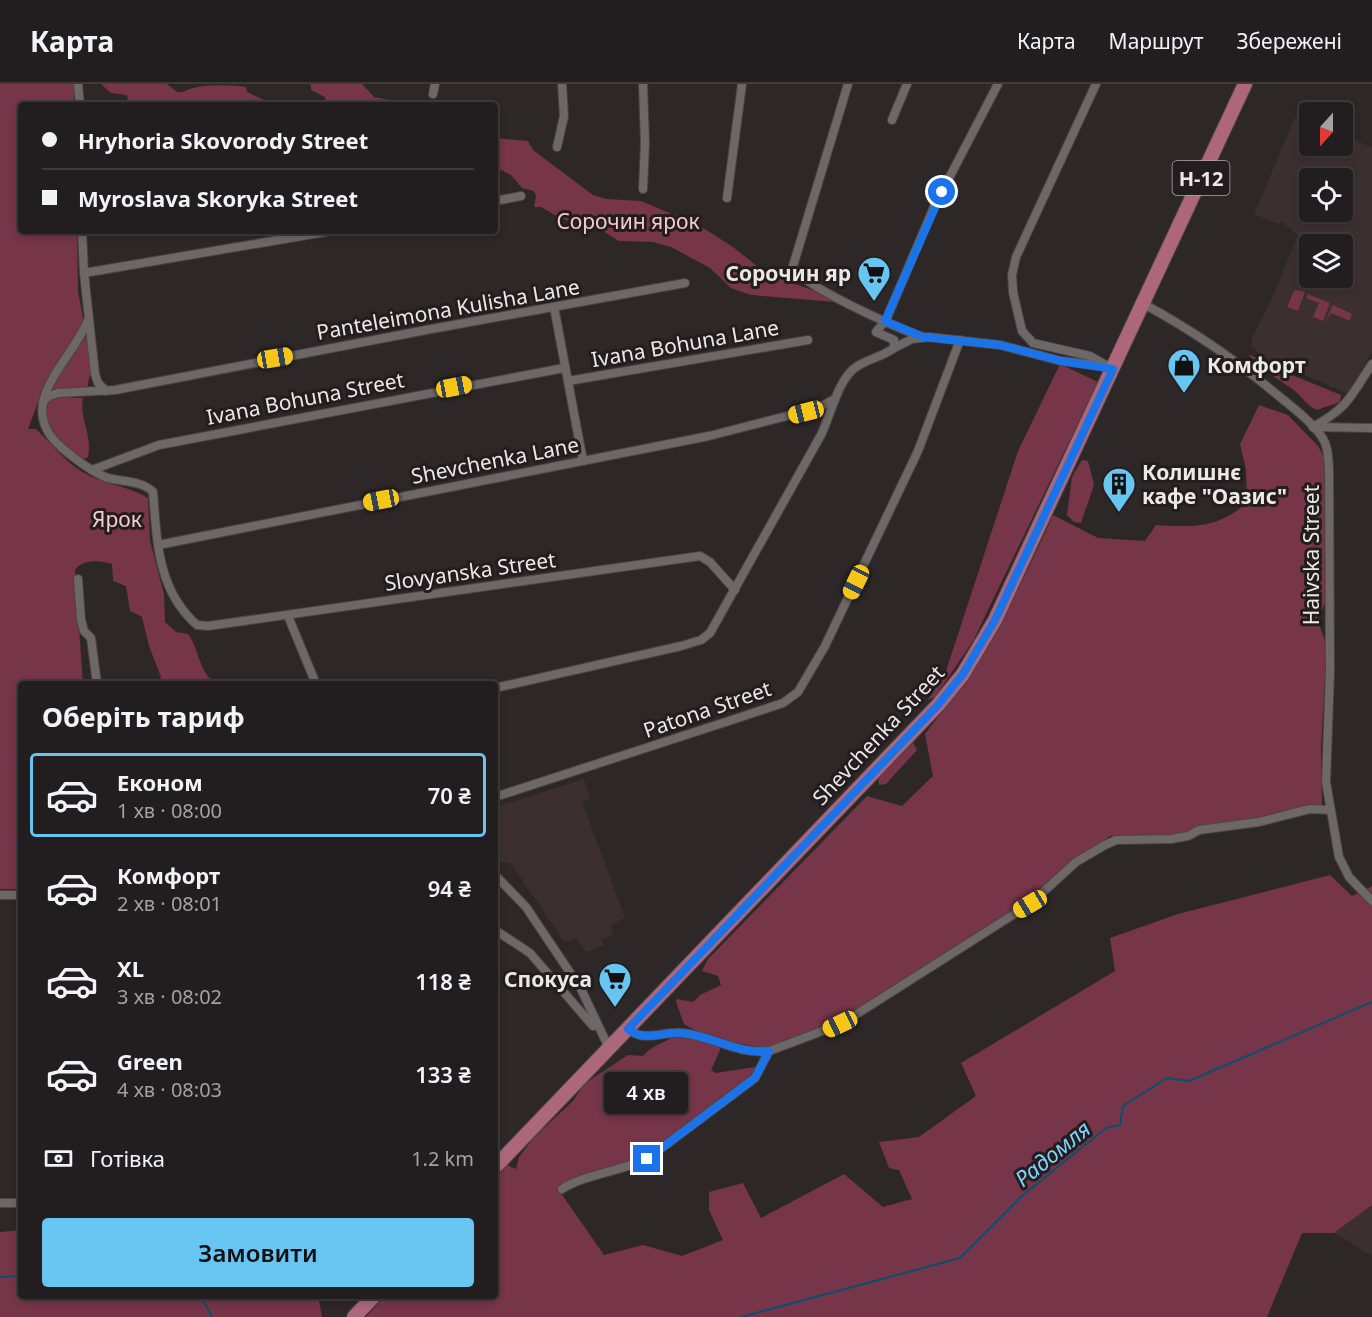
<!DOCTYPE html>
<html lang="uk">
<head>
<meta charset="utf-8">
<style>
	body { margin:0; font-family:"Noto Sans",sans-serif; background:#2e2a2b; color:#f1f3f6; height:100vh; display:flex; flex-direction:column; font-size:22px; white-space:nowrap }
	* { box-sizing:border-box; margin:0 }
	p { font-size:20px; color:#a2a2a4 }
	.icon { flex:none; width:33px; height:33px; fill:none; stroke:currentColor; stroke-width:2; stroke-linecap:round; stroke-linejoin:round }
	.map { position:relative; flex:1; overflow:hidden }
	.details { position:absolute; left:18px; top:597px; width:480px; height:618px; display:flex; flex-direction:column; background:#221d1e; border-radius:6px; box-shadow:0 3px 9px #0003,0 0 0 2px #3f3b3c }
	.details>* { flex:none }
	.guide { position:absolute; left:18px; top:18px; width:480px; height:132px; border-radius:6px; box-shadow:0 3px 9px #0003,0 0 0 2px #3f3b3c; display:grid; align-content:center; height:132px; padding:0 24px; background:#221d1e }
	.needle { width:39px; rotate:201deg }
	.controls { position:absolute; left:1299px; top:18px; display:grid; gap:12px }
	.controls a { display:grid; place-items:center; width:54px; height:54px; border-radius:6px; background:#221d1e; box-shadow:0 3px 9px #0003,0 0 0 2px #3f3b3c; font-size:30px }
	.end { position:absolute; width:27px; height:27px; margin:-14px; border:8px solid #1a73e8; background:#fff; box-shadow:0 0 0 3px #fff }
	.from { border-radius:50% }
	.bubble { position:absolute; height:42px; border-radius:6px; background:#221d1e; box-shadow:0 3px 9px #0003,0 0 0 2px #3f3b3c; font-size:20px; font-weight:600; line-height:42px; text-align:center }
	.car { position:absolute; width:18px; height:36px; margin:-18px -9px; border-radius:8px; box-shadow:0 0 4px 2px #0007; background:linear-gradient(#f5c518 24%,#345 0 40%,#f5c518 0 76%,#345 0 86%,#f5c518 0) }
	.guide b { display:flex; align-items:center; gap:21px; height:57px; font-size:22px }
	.guide b+b { border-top:2px solid #3f3b3c }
	.guide i { width:15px; height:15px; background:#f1f3f6 }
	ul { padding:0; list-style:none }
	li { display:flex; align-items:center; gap:18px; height:84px; margin:0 12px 9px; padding:0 12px; border:3px solid transparent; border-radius:6px }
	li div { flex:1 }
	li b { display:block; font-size:22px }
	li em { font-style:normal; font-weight:600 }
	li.current { border-color:#68c4f0 }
	li>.icon { width:54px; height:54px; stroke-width:1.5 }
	h2 { padding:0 24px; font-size:27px; line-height:72px }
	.pay { display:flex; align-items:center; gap:15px; height:66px; padding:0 24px; font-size:22px }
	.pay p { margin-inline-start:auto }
	.cta { display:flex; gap:12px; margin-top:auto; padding:12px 24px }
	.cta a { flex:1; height:69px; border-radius:6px; background:#68c4f0; color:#111; font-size:24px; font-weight:600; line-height:69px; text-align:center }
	header { display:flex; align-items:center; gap:36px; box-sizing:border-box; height:84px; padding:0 30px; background:#221d1e; border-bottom:2px solid #3f3b3c }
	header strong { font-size:28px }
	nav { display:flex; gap:33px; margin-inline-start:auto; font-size:21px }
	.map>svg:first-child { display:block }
</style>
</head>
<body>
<header>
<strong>Карта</strong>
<nav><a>Карта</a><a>Маршрут</a><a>Збережені</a></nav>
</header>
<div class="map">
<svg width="1372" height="1233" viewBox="0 0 1372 1233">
	<rect width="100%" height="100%" fill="#2d2728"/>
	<g fill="#3b2f31" fill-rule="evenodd">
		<path d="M1297,29l12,6 1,27h32l1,-12 29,14v204l-24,42 -86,-38 -11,-10 1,-8 20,-40 26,-63 -16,-13 -4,2 -24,-10zM1310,94h32v34h-32zM1310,160h32v34h-32z"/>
		<path d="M584,695l6,19 -8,4 43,115 -15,10 4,7 -12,6 2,5 -18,7 -9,-14 -13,4 -53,-79 -16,-2v-54z"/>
		<path d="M1372,1121v51l-38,-23z"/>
	</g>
	<g fill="#763548">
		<path d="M0,0h74v21h-53v126h56l1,61 14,71 -5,27 -27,1 -20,6 -12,32h8c18,17 31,36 54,47 19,9 40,11 58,22l2,43 14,53 1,28 11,10 12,2c12,15 12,48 34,50h-64l3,-7 -12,-31 -7,-29 -12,-6 -4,-25 -13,-5 -1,-17c-12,-3 -28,-6 -37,6l8,114h-62v205h-21z"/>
		<path d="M101,0h66l10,8h6c12,-8 47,-8 63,-5l1,5 17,8 3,5h-130l-9,-4 -1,-6 -16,-2z"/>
		<path d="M308,0h54l12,13 41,8h-89l-1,-8 -14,-7v-5z"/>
		<path d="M495,54l33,3 5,9 60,45 13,4 35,2 59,25 33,21 35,28 47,16 20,11 -84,-7 -20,-7 -21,-20 -39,-21 -19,-5 -33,-1 -16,-10 -43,-13 -19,-11h-7l2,-11 -2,-5 -12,-3 -11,-13 -16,-8z"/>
		<path d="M1299,206l6,2 -7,19 -11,-4 7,-16z"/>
		<path d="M1308,210l22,9 -7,18 -10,-4 6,-14 -13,-5z"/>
		<path d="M1333,221l19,9 -2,7 -19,-8 -6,9z"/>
		<path d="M1248,270l39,19 54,22 -1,7 -23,8c-10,-4 -14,-12 -22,-19 -16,-12 -35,-21 -47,-37z"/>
		<path d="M1060,280l38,18 -125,259 -38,56 -7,3 17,-26 73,-223z"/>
		<path d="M53,313l30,1c-4,21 10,37 5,59l-6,3c-23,-16 -40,-31 -34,-61z"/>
		<path d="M1259,321l29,10 30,31 6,11 3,142 -10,20 10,27 -6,100 1,60 -150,29 -62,1 -92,71 -154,98 -47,24 -53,19 -43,-8 -1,10 -9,20 5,3 39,-6 -4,10 -107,80 -35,13 -35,8 -16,11 46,66 39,-10 39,11 41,-16 -14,-30v-18l34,-9 18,35 83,-44 39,33 29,-8 -13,-29 -10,-2 -10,-26 40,-5 57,-41 -15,-33 154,-92 -5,-33 68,-24 152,-39 22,21 20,-10v319l-38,28h-32l-35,84h-901l19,-21h110v-116l12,-15 9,4 3,-12 15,-20 39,-36 11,-17 44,-29 15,1c11,-13 28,-15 41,-26l12,1 -12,-7 -8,-22 1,-3 16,3 7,-7 21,-10 -3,-9 -16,-5 6,-12 159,-163 35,10 31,-30 -8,-42c57,-72 91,-136 128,-219l45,23 47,3 11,-16c38,2 60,4 91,-22l-1,-33 -6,-26z"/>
		<path d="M1082,376l6,1 6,24 -13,38 -7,-1 -7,-7 5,-38z"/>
		<path d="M912,657l5,9 -31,34 -7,1 -1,-8z"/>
		<path d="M21,1146v66h297l4,21h-322v-85z"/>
	</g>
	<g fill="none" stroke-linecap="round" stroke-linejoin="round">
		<g stroke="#09506c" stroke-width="2">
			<path d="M0,1193l21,-1"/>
			<path d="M201,1212l11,21"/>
			<path d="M741,1233l219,-59 63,-63 83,-67 14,-3 3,-19 44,-28 22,3 183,-79"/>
		</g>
		<defs>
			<g id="street">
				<path d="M78,0l2,21"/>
				<path d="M848,0l-55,182c7,20 107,63 130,71"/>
				<path d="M1096,0l-80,173 -4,18 1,17 9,39 11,12 57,13 23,13"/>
				<path d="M433,10l2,-10"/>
				<path d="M892,36l15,-36"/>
				<path d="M557,63l7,-31 -2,-32"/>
				<path d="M643,105l2,-46 -2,-59"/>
				<path d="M727,114l15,-114"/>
				<path d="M495,117l26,-5"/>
				<path d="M82,147l2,42 11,101 3,9 8,8"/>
				<path d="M84,189l247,-42"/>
				<path d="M1142,219c50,27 90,54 133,90 16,13 35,27 47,44 6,9 6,20 7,31l1,203 -4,111 13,75 10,20 23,24"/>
				<path d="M554,223l29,154"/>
				<path d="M89,234c-16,43 -78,86 -27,130 13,11 27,22 43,29 14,5 37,3 48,15 4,48 4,98 44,133l11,1 492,-70 10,6 25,28"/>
				<path d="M894,264l18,-9 17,-2 71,8 61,16 43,5"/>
				<path d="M568,297l240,-41"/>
				<path d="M43,318l6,-6 9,-3 57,-3 311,-60 259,-47"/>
				<path d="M1313,343c36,-20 37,-30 59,-63"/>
				<path d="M1313,343l59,1"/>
				<path d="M92,386l67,-25 405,-77"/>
				<path d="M158,461l551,-109 109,-28 17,-9"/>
				<path d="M78,495l3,41 3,11 7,7 6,46"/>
				<path d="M288,532l28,68"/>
				<path d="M495,604l186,-42 20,-6 9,-7 111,-198c9,-18 17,-56 35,-68 12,-8 26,-10 38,-19v-8l-18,-8 10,-12 48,-113 64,-123"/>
				<path d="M495,713l243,-79 45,-15 15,-11 27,-46 93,-195 42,-111"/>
				<path d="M495,791l31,32 55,82 28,59"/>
				<path d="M0,811h21"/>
				<path d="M495,846l35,23 63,73"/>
				<path d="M628,945c16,14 35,2 54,4 31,3 56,22 87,18"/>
				<path d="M562,1105c21,-14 59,-18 85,-30l108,-81 14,-27 72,-27 189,-120 46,-42 29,-17 11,-5 55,-1 17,-3 11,-6 60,-8 51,-13 20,1"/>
				<path d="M0,1119h21"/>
			</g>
			<g id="primary">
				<path d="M495,1083l443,-462 25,-31 32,-54 250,-536"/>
				<path d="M354,1233l20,-21"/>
			</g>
		</defs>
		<use href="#street" stroke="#494445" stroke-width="10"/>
		<use href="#primary" stroke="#494445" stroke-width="16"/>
		<use href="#street" stroke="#6e6768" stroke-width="8"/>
		<use href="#primary" stroke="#ad677b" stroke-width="14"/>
	</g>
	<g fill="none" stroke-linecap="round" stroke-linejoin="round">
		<path stroke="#1a73e8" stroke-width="8" d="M647,1075l108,-81 14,-27c-31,4 -56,-15 -87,-18 -19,-2 -38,10 -54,-4l310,-324 25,-31 32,-54 118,-251 -52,-8 -61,-16 -77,-8 -38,-16 57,-129"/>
	</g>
	<defs>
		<symbol id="supermarket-pin" viewBox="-11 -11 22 30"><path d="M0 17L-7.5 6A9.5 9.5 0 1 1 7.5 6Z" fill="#68c4f0" stroke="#231d1f"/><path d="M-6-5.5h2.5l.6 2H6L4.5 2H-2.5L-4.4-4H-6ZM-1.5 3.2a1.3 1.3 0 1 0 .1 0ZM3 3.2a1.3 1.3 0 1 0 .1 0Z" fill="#111"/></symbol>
		<symbol id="shop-pin" viewBox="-11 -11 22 30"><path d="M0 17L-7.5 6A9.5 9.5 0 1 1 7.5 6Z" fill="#68c4f0" stroke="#231d1f"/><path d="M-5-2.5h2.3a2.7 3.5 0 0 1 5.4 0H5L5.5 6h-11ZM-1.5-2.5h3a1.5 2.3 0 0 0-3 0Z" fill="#111"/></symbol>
		<symbol id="building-pin" viewBox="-11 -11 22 30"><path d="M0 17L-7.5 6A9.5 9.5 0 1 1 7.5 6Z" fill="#68c4f0" stroke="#231d1f"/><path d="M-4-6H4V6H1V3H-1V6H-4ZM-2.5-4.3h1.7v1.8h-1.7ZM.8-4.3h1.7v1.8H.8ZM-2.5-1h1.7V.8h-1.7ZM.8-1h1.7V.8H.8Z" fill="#111"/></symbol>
	</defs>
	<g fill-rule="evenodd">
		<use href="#supermarket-pin" x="855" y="170" width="38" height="52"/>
		<use href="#shop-pin" x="1165" y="262" width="38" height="52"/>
		<use href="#building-pin" x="1100" y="381" width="38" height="52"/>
		<use href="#supermarket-pin" x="596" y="876" width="38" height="52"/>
	</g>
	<g text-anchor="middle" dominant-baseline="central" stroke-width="6" stroke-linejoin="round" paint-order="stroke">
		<rect fill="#231d1f" stroke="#b0abac" stroke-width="1.5" x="1172.5" y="77" width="57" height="34" rx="4.5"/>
		<g font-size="20" font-weight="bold" fill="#ece8e8">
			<text x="1201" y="94">Н-12</text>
		</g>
		<g font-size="21" fill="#f6cad4" stroke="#231d1f">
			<text x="628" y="137">Сорочин ярок</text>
			<text x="117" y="435">Ярок</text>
		</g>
		<g font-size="21" font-weight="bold" fill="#ece8e8" stroke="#231d1f" text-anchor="end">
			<text x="851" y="189">Сорочин яр</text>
			<text x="1207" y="281" text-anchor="start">Комфорт</text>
			<text x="1142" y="388" text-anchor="start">Колишнє<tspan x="1142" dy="24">кафе "Оазис"</tspan></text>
			<text x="592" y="895">Спокуса</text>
		</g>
		<g font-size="21" fill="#ece8e8" stroke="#231d1f">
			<text transform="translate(448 225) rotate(-10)">Panteleimona Kulisha Lane</text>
			<text transform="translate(685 259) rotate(-10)">Ivana Bohuna Lane</text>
			<text transform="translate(305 314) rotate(-11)">Ivana Bohuna Street</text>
			<text transform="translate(495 376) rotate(-11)">Shevchenka Lane</text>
			<text transform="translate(1311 471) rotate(-90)">Haivska Street</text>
			<text transform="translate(470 487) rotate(-8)">Slovyanska Street</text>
			<text transform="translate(707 625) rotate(-19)">Patona Street</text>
			<text transform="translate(878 651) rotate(-47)">Shevchenka Street</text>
		</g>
		<g font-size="22" font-style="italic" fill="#7ed4fe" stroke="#231d1f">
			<text transform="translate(1052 1069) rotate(-39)">Радомля</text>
		</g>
	</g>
</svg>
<div class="controls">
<a><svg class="needle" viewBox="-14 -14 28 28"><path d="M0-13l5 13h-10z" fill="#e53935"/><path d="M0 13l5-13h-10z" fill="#a2a2a4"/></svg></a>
<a><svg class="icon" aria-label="locate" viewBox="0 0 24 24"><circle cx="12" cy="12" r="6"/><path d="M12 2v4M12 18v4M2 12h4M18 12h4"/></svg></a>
<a><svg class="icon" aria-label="layers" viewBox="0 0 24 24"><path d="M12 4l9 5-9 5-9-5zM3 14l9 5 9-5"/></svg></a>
</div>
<i class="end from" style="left:942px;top:108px"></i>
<i class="end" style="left:647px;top:1075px"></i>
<div class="bubble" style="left:604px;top:988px;width:84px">4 хв</div>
<i class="car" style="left:275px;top:274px;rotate:80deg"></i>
<i class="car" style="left:454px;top:303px;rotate:79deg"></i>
<i class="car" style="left:806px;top:328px;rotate:256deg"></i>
<i class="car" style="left:381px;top:416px;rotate:259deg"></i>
<i class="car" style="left:856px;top:498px;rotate:206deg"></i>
<i class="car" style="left:1030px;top:820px;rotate:239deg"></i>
<i class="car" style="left:840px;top:940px;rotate:245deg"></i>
<div class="guide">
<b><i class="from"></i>Hryhoria Skovorody Street</b>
<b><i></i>Myroslava Skoryka Street</b>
</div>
<section class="details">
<h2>Оберіть тариф</h2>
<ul>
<li class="current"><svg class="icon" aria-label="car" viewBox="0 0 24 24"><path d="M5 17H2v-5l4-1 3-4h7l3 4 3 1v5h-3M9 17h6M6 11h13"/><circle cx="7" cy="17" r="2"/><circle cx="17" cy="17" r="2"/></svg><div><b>Економ</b><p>1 хв · 08:00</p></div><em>70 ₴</em></li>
<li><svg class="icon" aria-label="car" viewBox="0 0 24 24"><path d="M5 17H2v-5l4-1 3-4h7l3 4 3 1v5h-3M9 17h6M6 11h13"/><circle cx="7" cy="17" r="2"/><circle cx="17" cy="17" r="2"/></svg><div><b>Комфорт</b><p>2 хв · 08:01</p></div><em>94 ₴</em></li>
<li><svg class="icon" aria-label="car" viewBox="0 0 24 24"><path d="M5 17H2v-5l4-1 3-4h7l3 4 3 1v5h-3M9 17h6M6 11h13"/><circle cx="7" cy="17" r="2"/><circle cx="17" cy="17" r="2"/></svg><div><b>XL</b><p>3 хв · 08:02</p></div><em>118 ₴</em></li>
<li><svg class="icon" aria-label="car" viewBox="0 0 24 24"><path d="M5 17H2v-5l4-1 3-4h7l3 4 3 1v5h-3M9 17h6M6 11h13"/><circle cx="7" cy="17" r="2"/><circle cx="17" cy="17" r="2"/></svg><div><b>Green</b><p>4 хв · 08:03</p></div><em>133 ₴</em></li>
</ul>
<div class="pay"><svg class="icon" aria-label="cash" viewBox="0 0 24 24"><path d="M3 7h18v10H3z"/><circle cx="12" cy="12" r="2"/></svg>Готівка<p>1.2 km</p></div>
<div class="cta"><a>Замовити</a></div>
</section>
</div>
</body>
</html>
